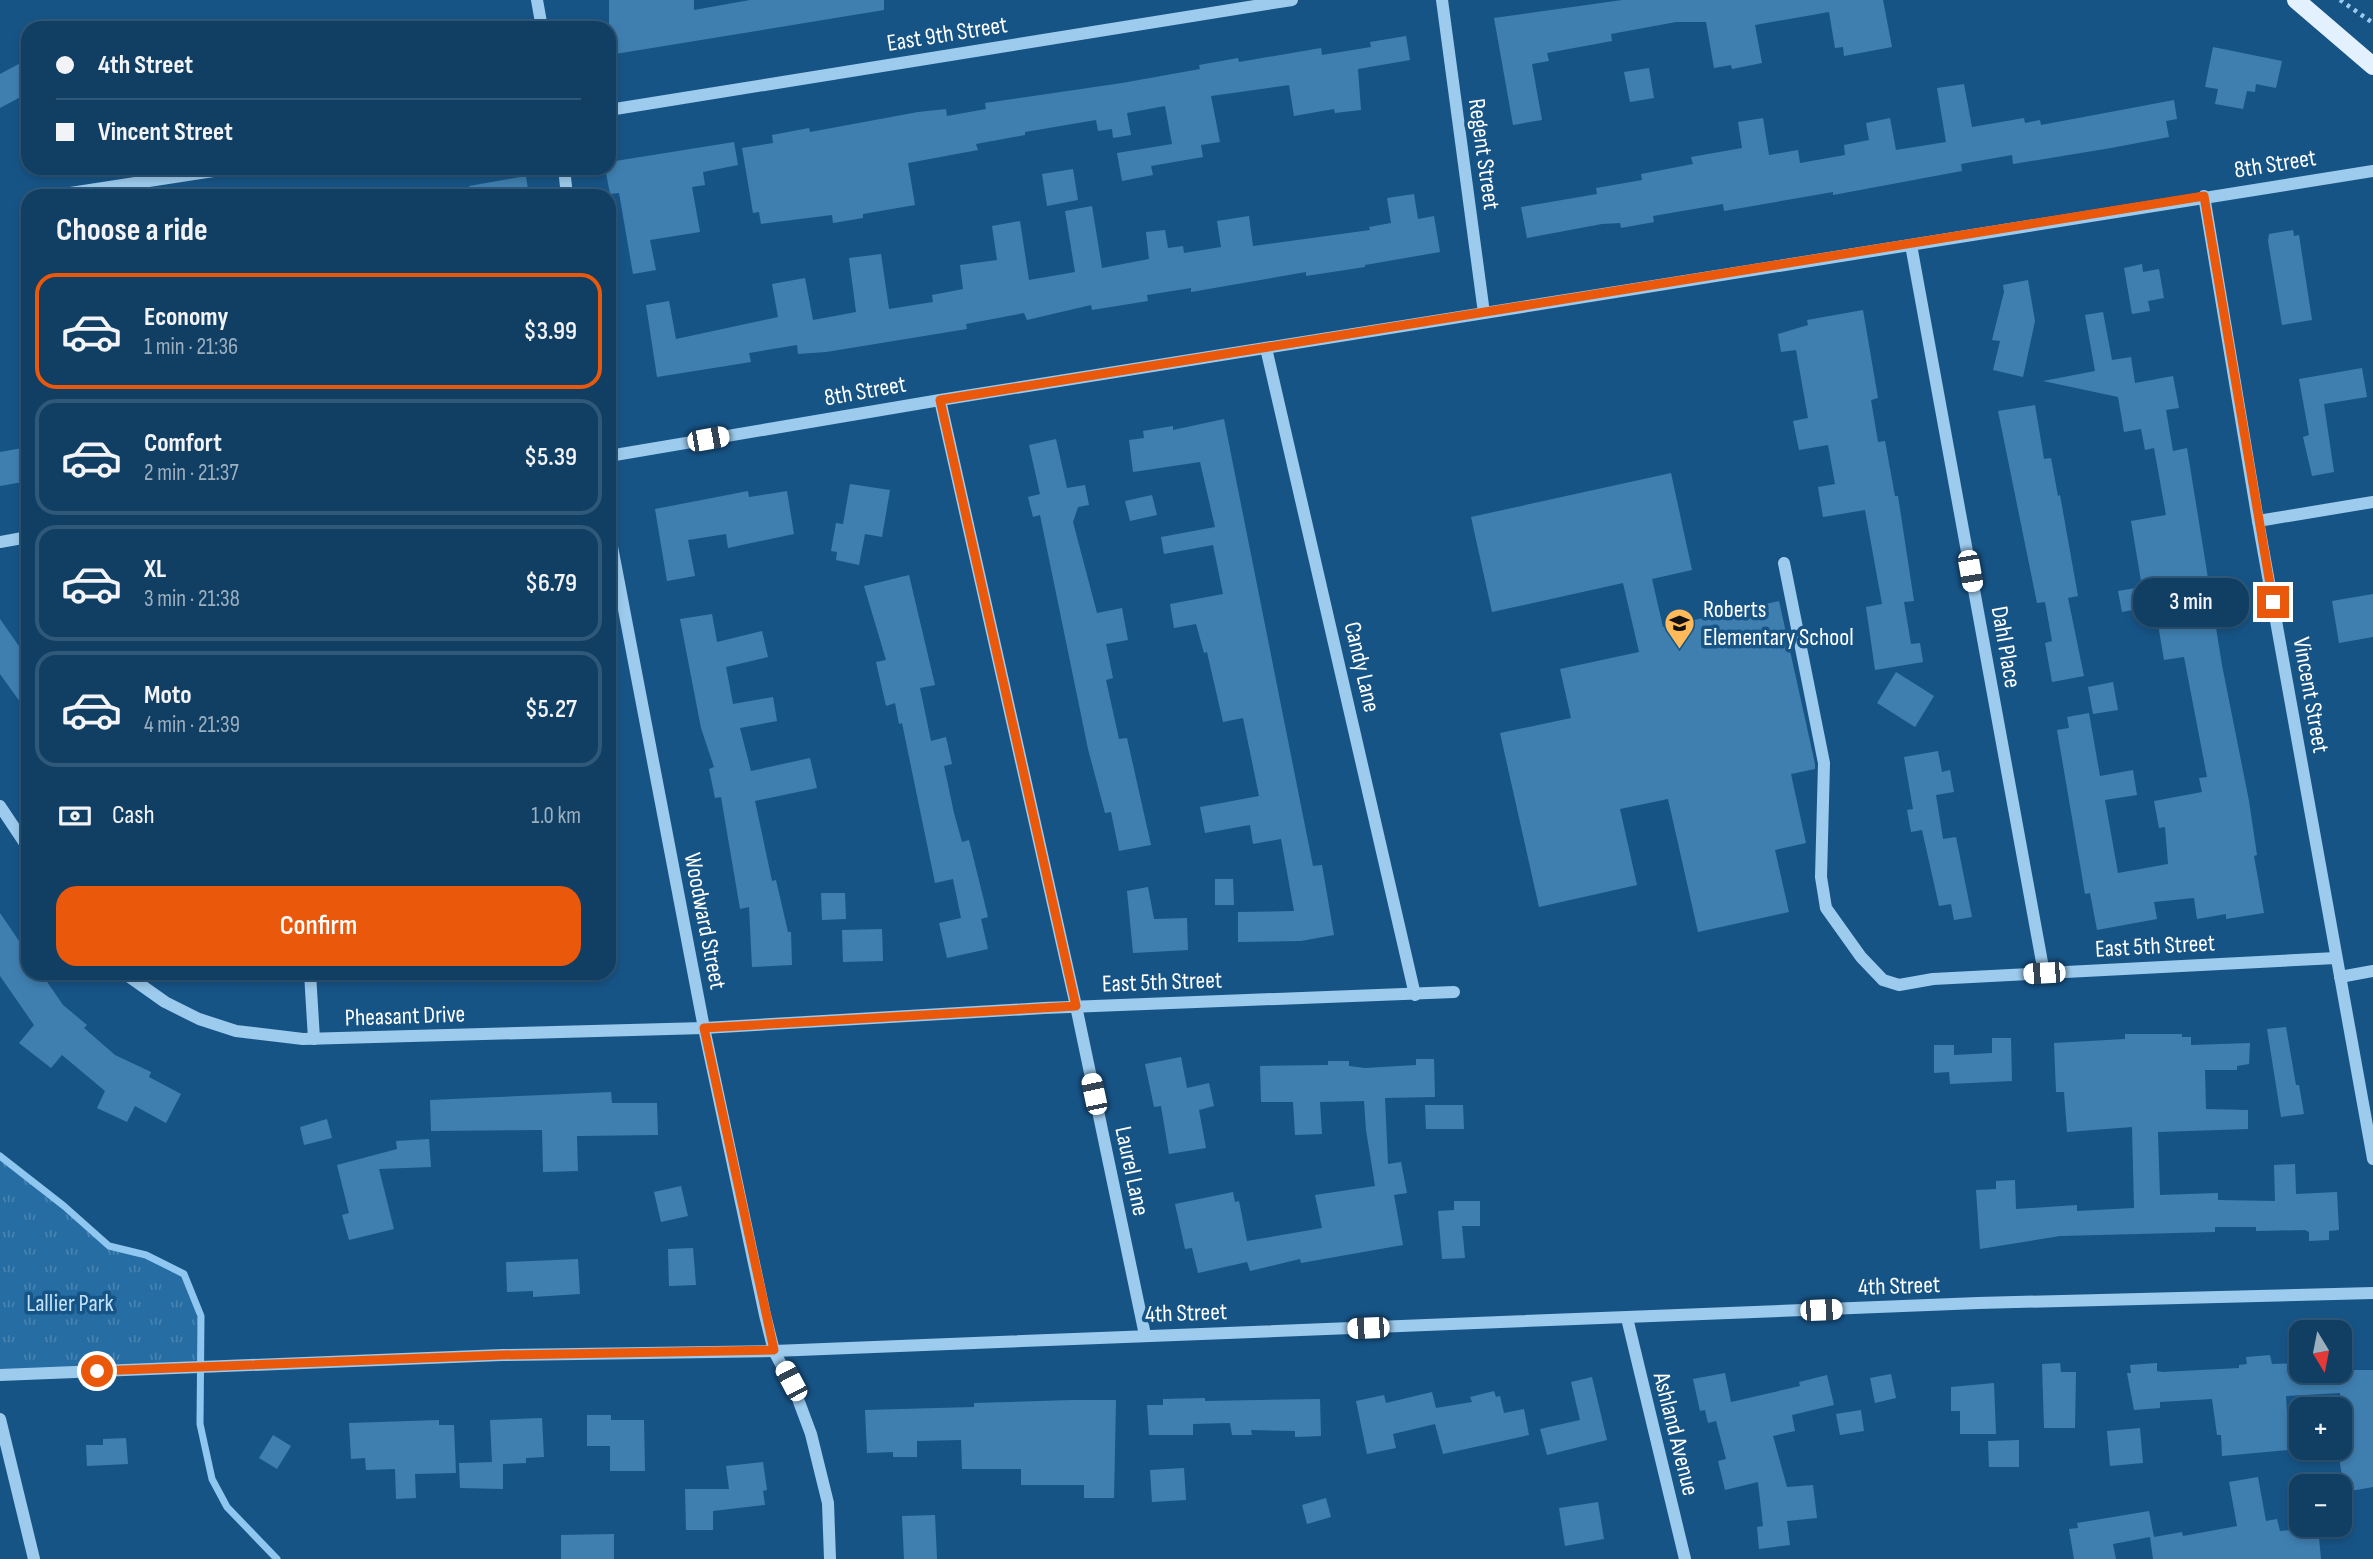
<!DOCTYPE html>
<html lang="en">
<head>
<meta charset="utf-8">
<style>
	body { margin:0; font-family:"Sofia Sans Condensed",sans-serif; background:#1a466a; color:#f1f3f6; height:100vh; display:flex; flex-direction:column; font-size:26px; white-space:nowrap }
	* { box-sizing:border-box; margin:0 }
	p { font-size:23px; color:#9cafbf }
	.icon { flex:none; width:38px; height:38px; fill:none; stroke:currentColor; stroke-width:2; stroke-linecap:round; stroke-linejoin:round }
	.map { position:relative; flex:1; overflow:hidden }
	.drawer { position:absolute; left:21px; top:189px; width:595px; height:791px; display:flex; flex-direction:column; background:#113f64; border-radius:21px; box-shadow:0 4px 10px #0003,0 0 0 2px #305878 }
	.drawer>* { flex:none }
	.banner { position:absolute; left:21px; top:21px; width:595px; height:154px; border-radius:21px; box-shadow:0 4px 10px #0003,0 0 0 2px #305878; display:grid; align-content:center; height:154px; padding:0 35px; background:#113f64 }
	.needle { width:46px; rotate:170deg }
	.tools { position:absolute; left:2289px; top:1320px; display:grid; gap:14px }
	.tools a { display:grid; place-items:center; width:63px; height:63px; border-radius:14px; background:#113f64; box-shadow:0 4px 10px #0003,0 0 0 2px #305878; font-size:35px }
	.end { position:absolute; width:32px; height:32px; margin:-16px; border:9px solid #ea580c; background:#fff; box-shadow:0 0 0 4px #fff }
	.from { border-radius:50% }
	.bubble { position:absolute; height:49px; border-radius:21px; background:#113f64; box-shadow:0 4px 10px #0003,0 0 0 2px #305878; font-size:23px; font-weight:600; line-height:49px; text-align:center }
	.car { position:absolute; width:21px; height:42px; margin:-21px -10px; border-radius:9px; box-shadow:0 0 5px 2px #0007; background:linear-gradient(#fff 24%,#345 0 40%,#fff 0 76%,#345 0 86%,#fff 0) }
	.banner b { display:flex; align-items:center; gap:24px; height:66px; font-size:26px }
	.banner b+b { border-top:2px solid #305878 }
	.banner i { width:18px; height:18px; background:#f1f3f6 }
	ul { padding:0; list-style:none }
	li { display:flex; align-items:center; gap:21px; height:116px; margin:0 14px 10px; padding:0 21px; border:4px solid #305878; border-radius:21px }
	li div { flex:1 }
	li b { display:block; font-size:26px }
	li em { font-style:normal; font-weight:600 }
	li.current { border-color:#ea580c }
	li>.icon { width:63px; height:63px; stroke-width:1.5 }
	h2 { padding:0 35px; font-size:32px; line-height:84px }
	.pay { display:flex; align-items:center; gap:18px; height:77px; padding:0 35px; font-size:26px }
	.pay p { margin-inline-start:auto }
	.primary-button { display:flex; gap:14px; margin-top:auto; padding:14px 35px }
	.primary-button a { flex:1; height:80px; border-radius:21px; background:#ea580c; color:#fff; font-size:28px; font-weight:600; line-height:80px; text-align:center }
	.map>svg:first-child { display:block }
</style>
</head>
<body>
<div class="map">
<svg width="2373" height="1559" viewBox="0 0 2373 1559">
	<defs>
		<pattern id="grass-tufts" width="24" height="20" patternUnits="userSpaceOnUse" patternTransform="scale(1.75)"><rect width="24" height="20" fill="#266da3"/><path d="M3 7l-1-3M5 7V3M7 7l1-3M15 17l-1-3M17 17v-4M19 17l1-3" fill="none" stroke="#4783b1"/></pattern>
	</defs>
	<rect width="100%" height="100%" fill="#175486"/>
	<path fill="url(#grass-tufts)" d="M0,1156l64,50 45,40 34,9 41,19 17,42 -1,51 -200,8z"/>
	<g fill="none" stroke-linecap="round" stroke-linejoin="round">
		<path stroke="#8fc7f0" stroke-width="7" d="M0,1156l64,50 45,40 37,9 38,19 17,42 -1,108 12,55 15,28 50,52"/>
	</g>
	<g fill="#3f7fb0">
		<path d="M609,0h85v10l56,-10h134v10l-275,45z"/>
		<path d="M1622,0h261l9,47 -48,9 -1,-9 -8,1 -6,-36 -74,13 7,38 -30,6 -1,-4 -17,3 -8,-46h-30l-65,12 1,7 -65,12 2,8 -17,3 10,56 -29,5 -19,-107z"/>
		<path d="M1406,36l4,24 -52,9 3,41 -26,3 -1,-4 -40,7 -5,-31 -78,11 9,46 -19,3 2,12 -52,9 2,9 -31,6 -5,-28 55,-9 -7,-38 -38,7 4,22 -18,3 -1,-9 -14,2 -2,-11 -71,12v3l-49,9 2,6 -70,13 7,42 -52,9v4l-30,5 -1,-8 -71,9 -2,-12 -6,1 -11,-65 31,-5 -1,-8 37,-7 1,4 108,-20 28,-3 1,7 39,-7 -1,-6 137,-20 78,-14 -1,-4 39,-7 1,4 82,-14 1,7 49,-8 -1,-5z"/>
		<path d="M2213,47l69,14 -6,27 -20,-4 -1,8 -8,-1 -4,18 -28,-5 3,-15 -13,-2z"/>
		<path d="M28,59v34l-28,15v-34z"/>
		<path d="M1649,68l5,30 -24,4 -6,-30z"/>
		<path d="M1964,84l8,43 52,-9 1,5 15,-3 1,5 133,-25 3,19 -11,2 3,16 -58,11 -98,16 -1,-9 -51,9 1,7 -129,24v-3l-109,19 -1,-7 -70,12 1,6 -33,6 -1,-5 -18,1 -75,14 -6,-31 76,-13 -1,-6 46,-8 -1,-6 52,-10 -2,-7 51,-9 -4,-26 25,-4 6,37 29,-5 2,13 45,-8 -1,-10 25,-5 -3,-17 24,-5 6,32 50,-8 -9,-54z"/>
		<path d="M734,142l4,23 -35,7 2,13 -13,2 8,45 -50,8 6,30 -23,4 -14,-81 -9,1 -5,-26h4v-6z"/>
		<path d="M1073,169l5,31 -31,6 -5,-32z"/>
		<path d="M526,176l3,20h-59l-1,-10z"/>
		<path d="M1414,194l4,25 16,-3 6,36 -75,13v2l-59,9v-4l-115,20v-4l-44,7 1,6 -56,9 -1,-5 -64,15 -3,-7 -58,11 1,5 -141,23 -28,2 -1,-9 -48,8 2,9 -94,15 -11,-72 23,-4 7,38 102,-22 -6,-33 33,-6 8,42 43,-8 -7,-54 32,-4 8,55 44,-7 -1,-7 31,-6 -3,-24 37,-5 -5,-34 28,-5 9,59 46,-8 -10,-61 27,-5 10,62 47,-9 -3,-27 19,-2 3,18 15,-2 1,7 37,-6 -4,-26 32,-5 4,30 117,-16 -1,-3 22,-4 -4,-25z"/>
		<path d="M2293,230l1,6 5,-1 13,85 -30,5 -14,-84 1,-7z"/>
		<path d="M2142,264l1,8 16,-3 5,29 -16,3 2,10 -18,3 -8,-46z"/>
		<path d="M2028,280l7,41 -12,56 -30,-7 7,-29 -8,-1 12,-48 -1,-7z"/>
		<path d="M1863,310l15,88 -7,2 7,42 7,-1 10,55h3l16,105 -10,1 7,42 9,-1 3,19 -48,8 -9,-63 16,-3 -17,-94 -42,7 -5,-30 17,-3 -7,-39 -29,5 -6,-29 15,-3 -12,-68 -15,2 -3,-18 30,-9 -1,-5z"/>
		<path d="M2103,312l9,48 19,-3 4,26 38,-7 6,32 -13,2 7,41 14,-3 35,217 27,136 8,54 -3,1 10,57 -38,6v-5l-29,5 -3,-21 -40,4 3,17 -60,11 -7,-37 -5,1 -28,-164 12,-2 -2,-11 22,-4 11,63 33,-6 4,25 -32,5 13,73 50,-9 -3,-37 -6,1 -5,-27 48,-9 -3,-14 8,-1 -23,-120 -20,3 -9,-54 -33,6 -4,-21 24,-4 -11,-66 35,-6 -12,-67 -9,2 -4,-21 -17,3 -6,-35 -75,-16 52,-10 -10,-56z"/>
		<path d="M2362,368l5,29 -43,7 10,68 -22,4 -9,-39 6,-2 -10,-56z"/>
		<path d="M2035,405l9,54 7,-1 7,38 2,-1 18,101 -10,2 16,78 -32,6 -7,-39 7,-2 -7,-39 -8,1 -39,-192z"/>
		<path d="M1224,419l89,447 9,-1 12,70 -33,6 -63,1v-30l56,-1 -13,-72 -28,5 -3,-19 -45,8 -5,-26 59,-11 -16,-78 -20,4 -16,-70 -3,1 -8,-29 -22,4 -4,-24 53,-10 -10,-49 -49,9 -3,-17 54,-10 -15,-65 -67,10 -4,-32 15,-2 -1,-7 30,-5v4z"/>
		<path d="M1056,439l11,49 18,-3 4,20 -11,2 -5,15 24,91 25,-5 6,32 -22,4 7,34 -7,2 13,59 8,-1 24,107 -32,6 -8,-39 -6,1 -17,-64 -48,-234 -7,2 -5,-20 12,-3 -11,-49z"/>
		<path d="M28,447v34l-28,5v-34z"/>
		<path d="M1671,473l21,97 -40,9 11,48 116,-26 36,163v5l-24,5 15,69 -31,7 14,62 -91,20 -30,-133 -48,10 17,76 -98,22 -39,-174 71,-15 -11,-49 79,-17 -16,-69 -131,29 -21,-95z"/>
		<path d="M850,484l40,6 -8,47 -17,-3 -6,31 -23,-5 1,-8 -6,-1 5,-28 7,1z"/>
		<path d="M748,491l1,6 38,-6 7,43 -66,14 -2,-14 -38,6 7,36 -28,5 -12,-72z"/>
		<path d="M1152,495l5,20 -27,6 -5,-20z"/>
		<path d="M909,575l26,110 -15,3 11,53 15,-4 6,27 -8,2 10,47 8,29 7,-2 19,77 -7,2 7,30 -41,9 -8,-35 22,-5 -8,-39 -18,4 -33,-160 -3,1 -4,-21 -9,3 -10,-44 10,-2 -22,-74z"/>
		<path d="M2373,594v43l-34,6 -7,-42z"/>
		<path d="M712,614l5,28 45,-11 6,26 -42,10 7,37 40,-7 4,24 -37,7 11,43 59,-13 7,30 -62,13 17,80 4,-1 12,52h3l1,33 -40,2 -3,-60 -9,2 -19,-112 -6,1 -6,-29 5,-2 -13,-39 -21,-109z"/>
		<path d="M0,619l28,40v54l-28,-39z"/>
		<path d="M1896,672l38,24 -19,31 -38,-24z"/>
		<path d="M2113,682l5,28 -25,4 -5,-27z"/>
		<path d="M1938,751l4,21 8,-2 4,22 -18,3 7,44 13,-2 16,80 -18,3 -3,-16 -12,2 -17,-76 -11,2 -4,-22 6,-1 -9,-52z"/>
		<path d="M1215,879h18l1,26h-19z"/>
		<path d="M1148,887l6,32 33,-1 1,32 -55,3 -6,-62z"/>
		<path d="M821,893h24l1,26 -24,1z"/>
		<path d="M0,913l28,41v19h13l22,32 24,20 -3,3 31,27 36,17 -2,5 32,17 -15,29 -31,-17 -8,16 -30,-14 8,-17 -43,-36 -11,13 -32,-25 15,-18 -34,-49z"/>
		<path d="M882,929l1,32 -40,1 -1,-32z"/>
		<path d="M2286,1027l10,58h3l5,29 -23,3 -14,-88z"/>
		<path d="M2125,1034h57v3h9v8l59,-2 -1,21 -12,2v4h-32l1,39 42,1v19l-90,3 2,63 58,-2v7l57,1 -1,-36 21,-1 1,30 41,-2 2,38 -10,1v9l-20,1v-9l-4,-2 -49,1v-4h-41v5l-155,4 -80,13 -4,-59 20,-1v-8l19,-1 1,29 61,-4v6l57,-3 -2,-81 -65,5 -3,-40h-8l-2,-49 71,-4z"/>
		<path d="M1992,1038h19l1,43 -62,3 -1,-12 -15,1v-28h20v10l38,-2z"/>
		<path d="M1181,1057l6,31 22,-5 5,23 -15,4 7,38 -37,6 -8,-48 -7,1 -9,-43z"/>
		<path d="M1416,1059h18l1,38 -50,1 3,66 13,-2 6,31 -13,2 9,50 -102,18 -1,-4 -50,12 -3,-9 -49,11 -6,-25 -7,1 -10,-45 58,-12 2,10 4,-1 8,40 75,-13 -7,-33 60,-9 -9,-56 -2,-29 -44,1 2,32 -27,1 -2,-33h-32l-1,-36 68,-1v-4h21v5l16,2 51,-3z"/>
		<path d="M611,1092l1,11h45l1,32 -81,1 1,35 -35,1 -1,-42 -111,1 -1,-31z"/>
		<path d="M1425,1105h38l1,24h-38z"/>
		<path d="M327,1119l5,19 -28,7 -4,-18z"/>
		<path d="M429,1139l2,28 -52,2 15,60 -45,11 -7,-25 7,-2 -12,-48 60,-16 -1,-8z"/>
		<path d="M681,1186l7,30 -27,6 -7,-30z"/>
		<path d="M1454,1201h26v25h-18l3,32 -23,1 -4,-48 16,-1z"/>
		<path d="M693,1248l3,37 -27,1 -1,-37z"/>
		<path d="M578,1259l2,35 -47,3v-6l-26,1 -1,-30z"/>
		<path d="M2270,1355l2,9 29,-1v7h72v117l-28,5 -5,-28v-71l-54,3 3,54 -67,6 -1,-21h-4l-5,-36 -52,3v6l-26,2 -7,-37h4l-1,-8 27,-2v8l5,1 77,-4v-3l8,-1 -1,-7z"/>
		<path d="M2060,1363l1,9h15l-1,56h-31l-2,-64z"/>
		<path d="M1725,1373l6,29 69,-16 -1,-4 28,-7 7,30 -42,10 3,16 -22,5 14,51 26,-2 4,33 -30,3 3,24 -31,4 -2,-22 6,-1 -5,-44 -33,8 -7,-29 8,-2 -10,-38 -8,2 -3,-13 -5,1 -7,-32z"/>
		<path d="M1891,1374l5,24 -21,5 -5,-25z"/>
		<path d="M1592,1377l15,63 -60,15 -7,-26 40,-9 -9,-38z"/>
		<path d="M1994,1383l2,51h-36v-23h-9v-24z"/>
		<path d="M1494,1391l2,6 4,-1 4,17 20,-4 5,26 -86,19 -8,-30 -42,10 3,14 -29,6 -11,-53 28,-6 2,8 46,-11 4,16 36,-6 -2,-5z"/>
		<path d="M1205,1398v3l115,-2 1,37 -26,1v-6l-44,-1 1,5h-20l-2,-12 -37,1v11h-44l-2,-30h16v-6z"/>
		<path d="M1072,1400h44l-2,98h-30v-13h-63v-16h-59l-1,-29 -44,1v16h-24v-5l-26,1 -2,-43 109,-3v-4z"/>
		<path d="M1861,1410l3,21 -24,4 -4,-21z"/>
		<path d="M587,1415h24v5h33l1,51h-35v-25h-23z"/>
		<path d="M542,1418l2,39 -18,1v5l-23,1v25l-43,-1 -1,-25 33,-1 -2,-42z"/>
		<path d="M439,1420v5h15l2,48 -41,1 1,24 -20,1 -1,-30 -29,1 -1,-12 -14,1 -2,-36z"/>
		<path d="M2140,1428l3,35 -33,3 -3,-35z"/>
		<path d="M273,1435l18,11 -14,23 -18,-11z"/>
		<path d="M126,1438l2,26 -41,2 -1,-21h17v-6z"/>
		<path d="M2019,1440v27h-30l-1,-26z"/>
		<path d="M763,1462l4,28 -4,1 2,14 -52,6v19h-27l-1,-41h44l-3,-23z"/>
		<path d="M1184,1468l2,32 -34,2 -2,-32z"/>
		<path d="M2258,1477l8,44 11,-2 3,12 38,-4 3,32h-168l-3,-22 -37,7 3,15h-42l-5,-30 9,-1 -1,-5 72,-12 5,26 28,-5 1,4 54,-10 -8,-44z"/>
		<path d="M1326,1498l5,19 -24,7 -5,-19z"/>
		<path d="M1598,1502l6,37 -39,7 -6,-38z"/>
		<path d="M935,1515l2,44h-33l-2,-43z"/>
		<path d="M614,1534v25h-53v-24z"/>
	</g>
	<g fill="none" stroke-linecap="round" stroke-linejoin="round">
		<path stroke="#9dcbed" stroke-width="4.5" stroke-dasharray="3.5 5" stroke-linecap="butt" d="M2340,0l33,23"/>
		<g stroke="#9dcbed" stroke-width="12">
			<path d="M537,0l5,28"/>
			<path d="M1442,0l42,313"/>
			<path d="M609,110l683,-110"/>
			<path d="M564,168l3,28"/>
			<path d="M51,196l182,-28"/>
			<path d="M2204,196l54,325 115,638"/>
			<path d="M1911,245l133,728"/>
			<path d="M1266,348l149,647"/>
			<path d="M940,400l136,606 69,329"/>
			<path d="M609,456l331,-56 1433,-229"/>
			<path d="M2258,521l115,-19"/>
			<path d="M609,531l95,497 61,287 9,36 21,40 16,43 17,69 2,56"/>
			<path d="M0,542l28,-5"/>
			<path d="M1784,563l40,200 -3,114 5,31 35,49 22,23 16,5 34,-6 403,-21"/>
			<path d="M0,806l28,42"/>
			<path d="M124,973l41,29 34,17 37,12 67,8 401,-11 340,-20 410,-16"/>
			<path d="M310,973l4,66"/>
			<path d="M2340,977l33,-6"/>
			<path d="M1627,1318l58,241"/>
			<path d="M0,1375l502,-20 272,-4 1204,-48 395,-10"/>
			<path d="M0,1419l34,140"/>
		</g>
		<path stroke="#e3f1ff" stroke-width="18" d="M2296,0l77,66"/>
	</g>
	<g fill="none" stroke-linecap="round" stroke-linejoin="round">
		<path stroke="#ea580c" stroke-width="9" d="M97,1371l405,-16 272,-5 -70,-322 372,-22 -136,-606 1264,-204 69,406"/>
	</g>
	<defs>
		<symbol id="school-pin" viewBox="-11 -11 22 30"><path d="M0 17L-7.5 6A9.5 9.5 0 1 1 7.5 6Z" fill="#ffbb59" stroke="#175486"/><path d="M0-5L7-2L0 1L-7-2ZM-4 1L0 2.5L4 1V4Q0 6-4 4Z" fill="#111"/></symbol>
	</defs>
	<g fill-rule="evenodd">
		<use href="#school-pin" x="1662" y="606" width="35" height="47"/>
	</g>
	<g text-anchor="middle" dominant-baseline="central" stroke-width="7" stroke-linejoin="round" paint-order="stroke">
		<g font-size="24" fill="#fff" stroke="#175486">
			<text transform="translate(947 34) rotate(-9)">East 9th Street</text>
			<text transform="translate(1484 154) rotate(82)">Regent Street</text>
			<text transform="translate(2275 164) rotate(-9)">8th Street</text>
			<text transform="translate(865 391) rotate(-10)">8th Street</text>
			<text transform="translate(2006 647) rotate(80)">Dahl Place</text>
			<text transform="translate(1362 667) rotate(77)">Candy Lane</text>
			<text transform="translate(2311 695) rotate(80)">Vincent Street</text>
			<text transform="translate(705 921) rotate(79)">Woodward Street</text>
			<text transform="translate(2155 946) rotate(-3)">East 5th Street</text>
			<text transform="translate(1162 982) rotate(-2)">East 5th Street</text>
			<text transform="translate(405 1016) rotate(-2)">Pheasant Drive</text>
			<text transform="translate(1132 1171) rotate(78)">Laurel Lane</text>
			<text transform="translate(1899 1286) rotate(-2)">4th Street</text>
			<text transform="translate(1186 1313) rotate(-2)">4th Street</text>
			<text transform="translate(1676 1434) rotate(76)">Ashland Avenue</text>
		</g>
		<g font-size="24" fill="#fff" stroke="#175486" text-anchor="start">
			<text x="1703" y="609">Roberts<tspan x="1703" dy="28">Elementary School</tspan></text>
		</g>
		<g font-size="24" fill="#c2e2fa" stroke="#175486">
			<text x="70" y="1303">Lallier Park</text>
		</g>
	</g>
</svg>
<div class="tools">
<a><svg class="needle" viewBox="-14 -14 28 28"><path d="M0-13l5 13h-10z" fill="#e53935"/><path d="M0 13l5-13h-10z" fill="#9cafbf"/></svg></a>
<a>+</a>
<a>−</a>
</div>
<i class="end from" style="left:97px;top:1371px"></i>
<i class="end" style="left:2273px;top:602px"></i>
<div class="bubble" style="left:2133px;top:578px;width:116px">3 min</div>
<i class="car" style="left:708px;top:439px;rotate:80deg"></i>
<i class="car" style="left:1970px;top:571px;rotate:170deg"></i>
<i class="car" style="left:2044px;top:973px;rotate:267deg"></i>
<i class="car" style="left:1094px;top:1094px;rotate:348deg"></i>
<i class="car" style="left:1821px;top:1310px;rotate:88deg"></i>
<i class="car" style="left:1368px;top:1328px;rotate:268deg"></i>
<i class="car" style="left:791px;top:1381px;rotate:332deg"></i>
<div class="banner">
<b><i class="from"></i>4th Street</b>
<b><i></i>Vincent Street</b>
</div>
<section class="drawer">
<h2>Choose a ride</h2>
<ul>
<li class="current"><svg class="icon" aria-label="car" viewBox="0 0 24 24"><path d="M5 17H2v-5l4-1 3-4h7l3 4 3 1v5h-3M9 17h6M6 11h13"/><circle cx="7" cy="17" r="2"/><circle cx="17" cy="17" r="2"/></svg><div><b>Economy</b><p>1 min · 21:36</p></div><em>$3.99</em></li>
<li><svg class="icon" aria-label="car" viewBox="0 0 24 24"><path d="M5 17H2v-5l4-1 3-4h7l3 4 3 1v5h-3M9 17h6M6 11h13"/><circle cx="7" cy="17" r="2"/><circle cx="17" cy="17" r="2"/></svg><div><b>Comfort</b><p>2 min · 21:37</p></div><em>$5.39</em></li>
<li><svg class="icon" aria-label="car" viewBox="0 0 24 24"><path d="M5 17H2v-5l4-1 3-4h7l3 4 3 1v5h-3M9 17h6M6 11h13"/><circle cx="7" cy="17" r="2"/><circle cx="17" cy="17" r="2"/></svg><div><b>XL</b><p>3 min · 21:38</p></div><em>$6.79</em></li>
<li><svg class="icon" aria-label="car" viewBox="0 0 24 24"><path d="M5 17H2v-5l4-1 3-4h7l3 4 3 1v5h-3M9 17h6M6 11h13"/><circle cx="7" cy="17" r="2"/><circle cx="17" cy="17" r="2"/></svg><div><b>Moto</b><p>4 min · 21:39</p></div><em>$5.27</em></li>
</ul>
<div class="pay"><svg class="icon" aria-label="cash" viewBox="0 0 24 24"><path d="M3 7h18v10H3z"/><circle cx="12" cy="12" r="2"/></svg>Cash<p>1.0 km</p></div>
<div class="primary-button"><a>Confirm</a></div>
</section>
</div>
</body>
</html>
